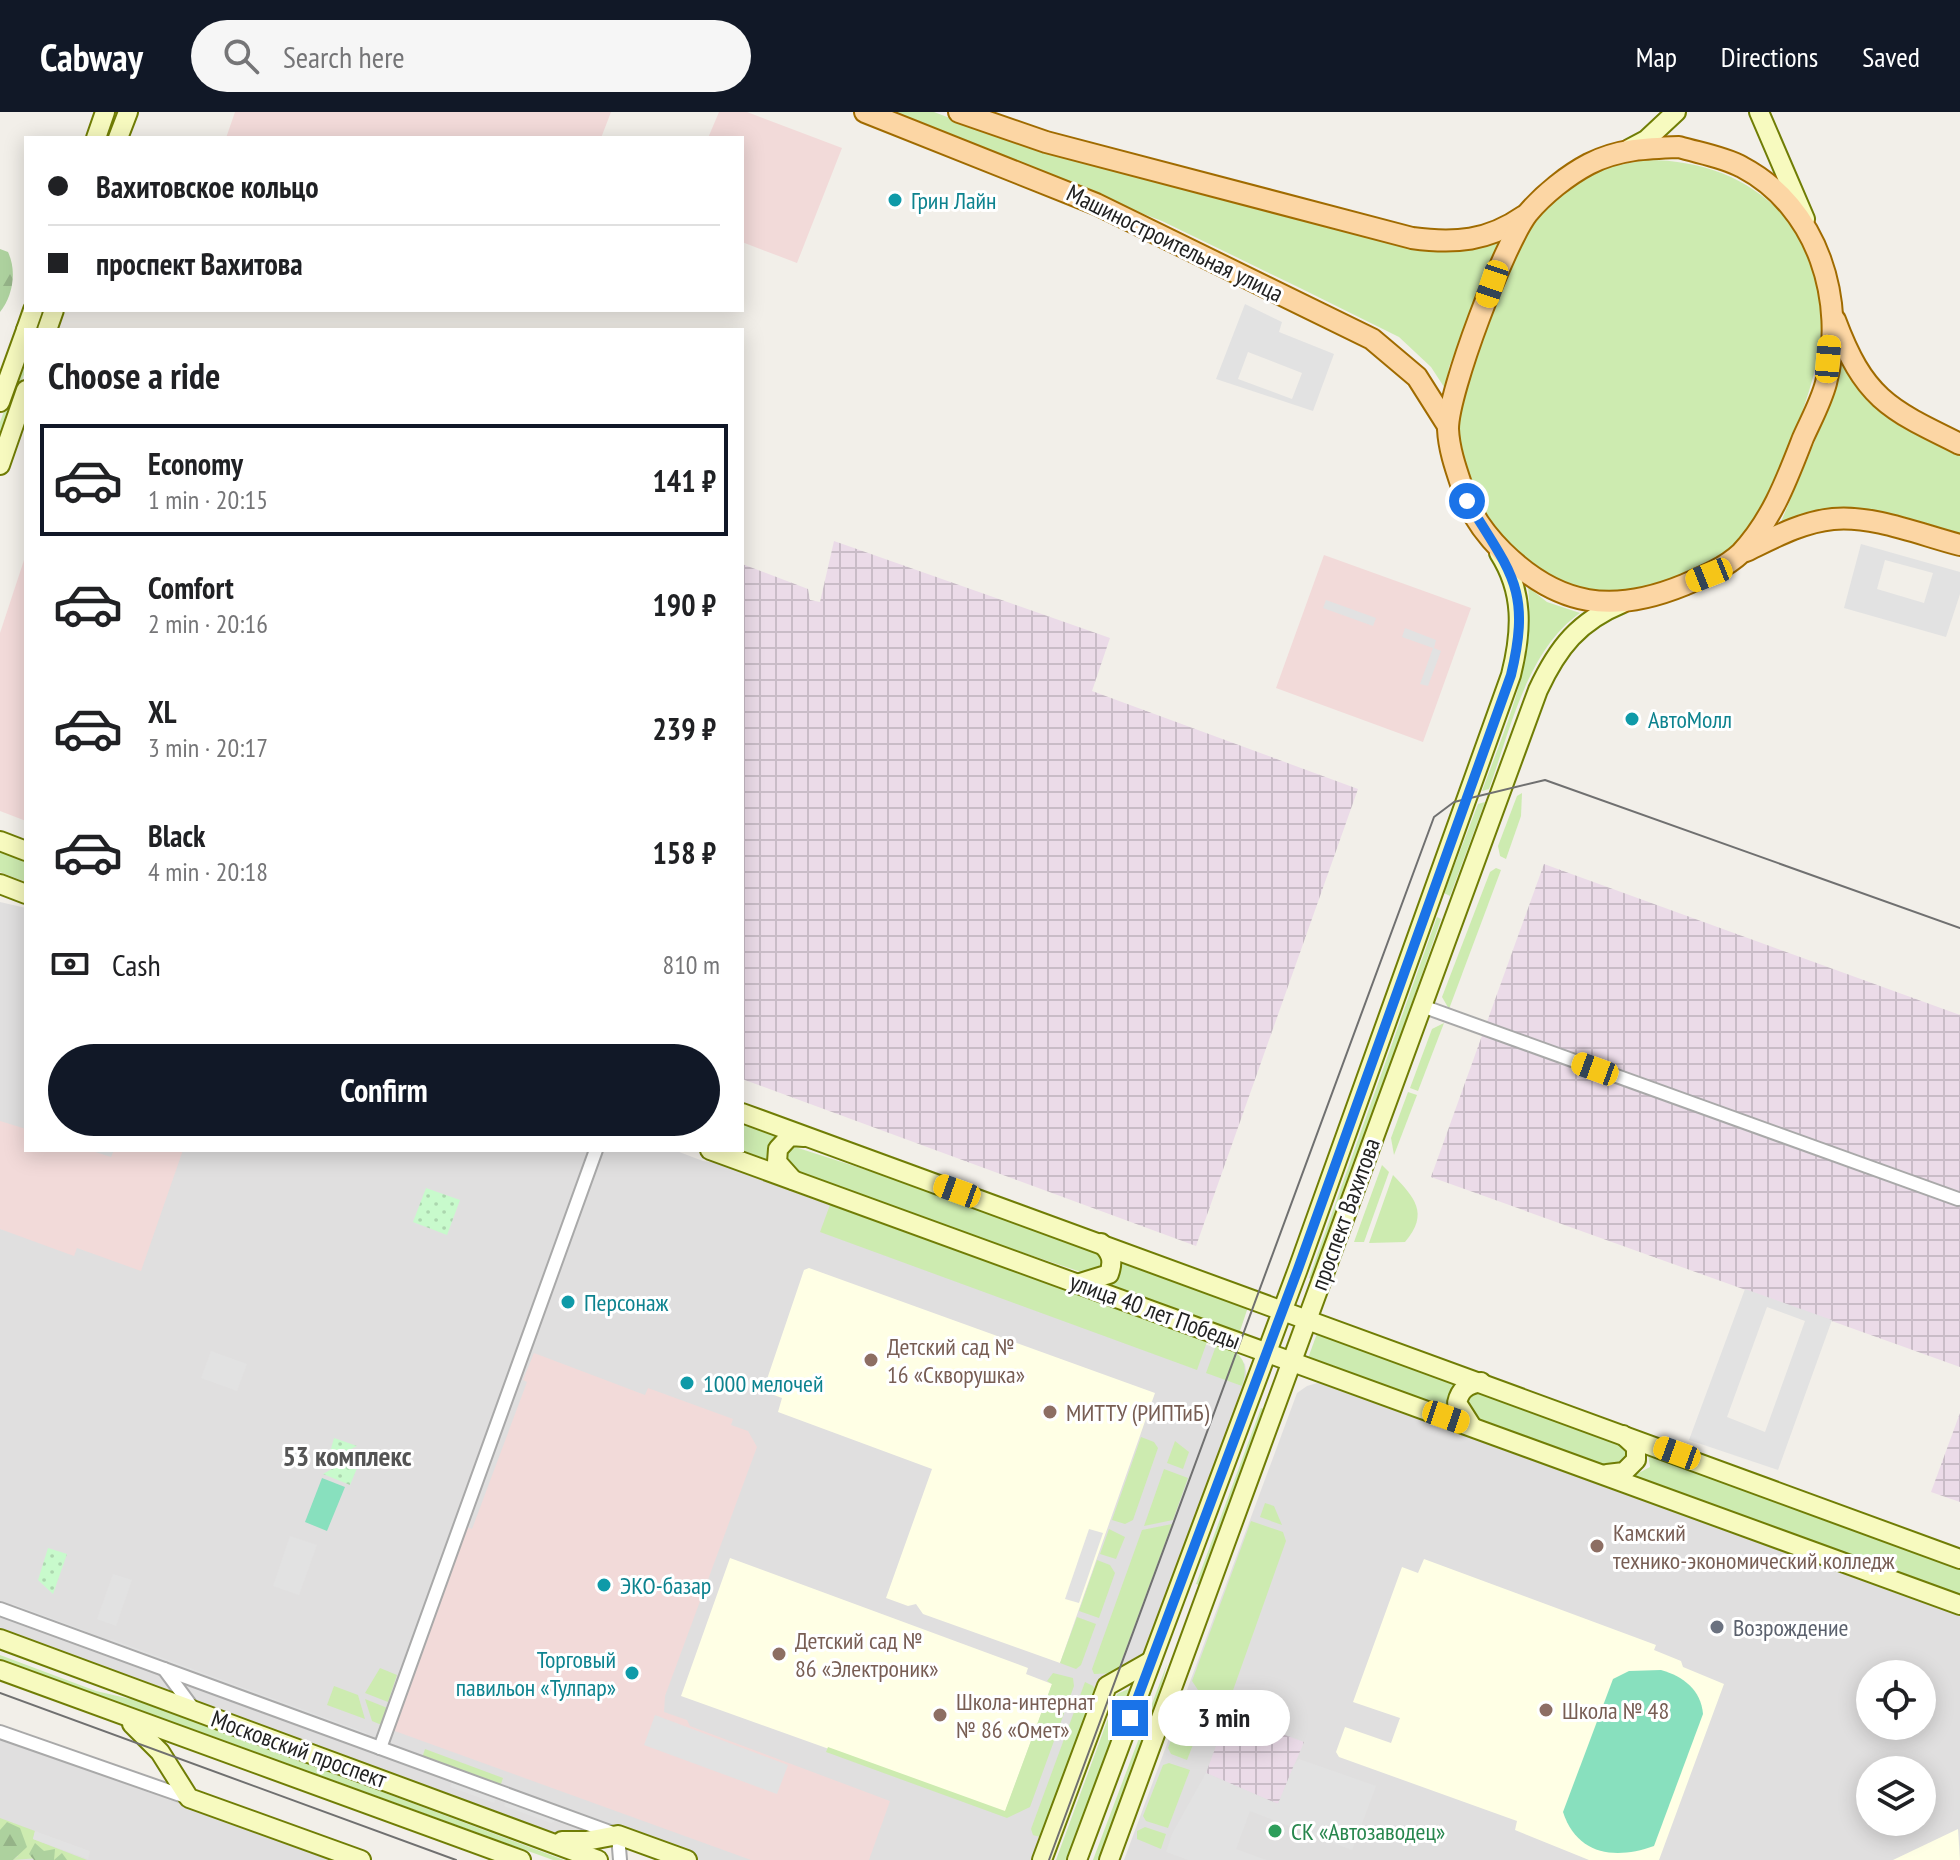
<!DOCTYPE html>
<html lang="en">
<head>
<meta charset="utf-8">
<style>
	body { margin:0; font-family:"PT Sans Narrow",sans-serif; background:#f6f6f6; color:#202124; height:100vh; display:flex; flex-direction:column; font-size:30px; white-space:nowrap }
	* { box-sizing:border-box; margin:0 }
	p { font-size:26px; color:#757577 }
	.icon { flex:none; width:44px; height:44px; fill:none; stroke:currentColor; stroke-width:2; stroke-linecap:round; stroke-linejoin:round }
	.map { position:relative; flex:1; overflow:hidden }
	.details { position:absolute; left:24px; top:216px; width:720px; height:824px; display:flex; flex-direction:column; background:#fff; border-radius:0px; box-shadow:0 4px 20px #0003 }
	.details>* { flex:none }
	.hud { position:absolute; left:24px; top:24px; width:720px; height:176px; border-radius:0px; box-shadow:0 4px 20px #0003; display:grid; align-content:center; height:176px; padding:0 24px; background:#fff }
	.controls { position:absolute; left:1856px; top:1548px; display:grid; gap:16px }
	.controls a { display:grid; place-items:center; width:80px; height:80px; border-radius:50%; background:#fff; box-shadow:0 4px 20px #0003; font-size:40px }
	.end { position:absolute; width:36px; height:36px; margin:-18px; border:10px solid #1a73e8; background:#fff; box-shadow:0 0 0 4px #fff }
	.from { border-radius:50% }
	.bubble { position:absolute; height:56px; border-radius:28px; background:#fff; box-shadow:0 4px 20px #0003; font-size:26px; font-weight:600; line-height:56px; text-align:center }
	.car { position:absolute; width:24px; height:48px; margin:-24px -12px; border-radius:10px; box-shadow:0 0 6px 2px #0007; background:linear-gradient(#f5c518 24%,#345 0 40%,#f5c518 0 76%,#345 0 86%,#f5c518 0) }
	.hud b { display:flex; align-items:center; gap:28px; height:76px; font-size:30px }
	.hud b+b { border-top:2px solid #e0e0e0 }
	.hud i { width:20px; height:20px; background:#202124 }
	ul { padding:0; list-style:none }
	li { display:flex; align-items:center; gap:24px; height:112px; margin:0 16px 12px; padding:0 8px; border:4px solid transparent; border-radius:0px }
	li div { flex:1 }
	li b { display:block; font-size:30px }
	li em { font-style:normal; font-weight:600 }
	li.selected { border-color:#111827 }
	li>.icon { width:72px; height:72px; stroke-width:1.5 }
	h2 { padding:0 24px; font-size:36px; line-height:96px }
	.pay { display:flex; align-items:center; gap:20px; height:88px; padding:0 24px; font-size:30px }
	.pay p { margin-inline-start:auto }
	.primary-button { display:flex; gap:16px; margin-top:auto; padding:16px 24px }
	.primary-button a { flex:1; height:92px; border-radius:48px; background:#111827; color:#fff; font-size:32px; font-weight:600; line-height:92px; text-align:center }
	header { display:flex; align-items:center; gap:48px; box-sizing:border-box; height:112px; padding:0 40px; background:#111827; color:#fff }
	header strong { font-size:38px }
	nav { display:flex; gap:44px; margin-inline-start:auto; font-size:28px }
	.search { width:560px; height:72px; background:#f6f6f6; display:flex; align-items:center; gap:20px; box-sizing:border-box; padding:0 28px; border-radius:44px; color:#757577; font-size:30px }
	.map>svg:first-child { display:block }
</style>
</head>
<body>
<header>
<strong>Cabway</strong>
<div class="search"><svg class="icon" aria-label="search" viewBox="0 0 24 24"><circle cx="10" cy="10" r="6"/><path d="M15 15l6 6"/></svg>Search here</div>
<nav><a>Map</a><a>Directions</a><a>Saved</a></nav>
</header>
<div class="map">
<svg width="1960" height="1748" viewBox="0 0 1960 1748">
	<defs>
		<pattern id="industrial-grid" width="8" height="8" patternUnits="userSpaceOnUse" patternTransform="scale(2)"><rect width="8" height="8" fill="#ebdbe8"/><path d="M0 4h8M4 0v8" fill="none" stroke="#c9bcc7"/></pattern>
		<pattern id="forest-firs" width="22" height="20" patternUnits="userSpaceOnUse" patternTransform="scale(2)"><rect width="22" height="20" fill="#add19e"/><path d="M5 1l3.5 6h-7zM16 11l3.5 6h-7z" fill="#95b388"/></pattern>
		<pattern id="park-dots" width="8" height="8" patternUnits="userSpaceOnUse" patternTransform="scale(2)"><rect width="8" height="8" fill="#c8facc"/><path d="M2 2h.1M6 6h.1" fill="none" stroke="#acd6af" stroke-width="1.8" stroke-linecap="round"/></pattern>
	</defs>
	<rect width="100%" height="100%" fill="#f2efe9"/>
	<g fill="#e0dfdf" fill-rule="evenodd">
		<path d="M0,790l26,6v242h648l29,11 30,4 81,35 24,4 398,152 9,8 2,15 -98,274 -40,28 -68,179h-349l-106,-19 -84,-22 -90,-33 -31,-17 -55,-20 -36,-8 -290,-110z"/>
		<path d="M1324,1269l636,231v248h-836l173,-467 10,-7zM1870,1562h52v52h-52zM1870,1658h52v52h-52z"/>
		<path d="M0,1625l337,123h-337z"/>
	</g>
	<g fill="#f2dad9">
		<path d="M235,0h376l-10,26h-375z"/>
		<path d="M719,0h28l95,36 -45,115 -55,-21v-104h-34z"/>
		<path d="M26,442v267l-26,-10v-178z"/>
		<path d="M1324,443l147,53 -48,134 -147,-54z"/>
		<path d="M0,1009l26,8v21h63l22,7 3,-7h69l-42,121 -64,-23 -3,8 -74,-27z"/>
		<path d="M534,1241l111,42 3,-7 85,31 -2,6 17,6 9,16 -92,249 -1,16 23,8 3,6 200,75 -21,59h-118l-359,-130 75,-203 5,2 55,-147 -4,-2z"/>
	</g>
	<g fill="url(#industrial-grid)">
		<path d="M834,429l276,97 -18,53 266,98 -162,457 -454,-167v-515l66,25 2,11 10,2z"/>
		<path d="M1544,752l416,151v352l-529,-190z"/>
		<path d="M1960,1301v89l-29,-10z"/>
		<path d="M1228,1602l76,28 -26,62 -72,-31z"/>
	</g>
	<g fill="#ffffe5">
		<path d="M809,1156l346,125 -95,270 -137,-49 -7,-10 -8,2 -22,-8 46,-129 -154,-57 4,-14 -19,-7 41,-121z"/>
		<path d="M730,1446l298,110 -2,6 26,10 -47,128 -324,-116z"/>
		<path d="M1424,1447l232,86 -2,5 27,11 2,6 41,17 -65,176h-70l-74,-30 2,-9 -178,-64 -3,-5 9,-25 46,16 9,-25 -47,-16 49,-135 16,6z"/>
		<path d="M1958,1717l2,31h-67z"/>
	</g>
	<g fill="#cdebb0">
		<path d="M876,0h58l37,14 410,111 121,2 -53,128 -3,23 -15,-23 -32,-30 -101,-50 -136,-66z"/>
		<path d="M1648,48c98,0 175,62 173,166 -1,36 -13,70 -25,103 -27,76 -47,124 -127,152 -13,5 -28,13 -41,14 -31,4 -58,-7 -83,-22 -9,-4 -20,-9 -28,-15 -35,-31 -64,-94 -59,-141 3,-31 16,-61 26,-90 18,-54 42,-107 87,-142 21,-17 52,-21 77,-25z"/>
		<path d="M26,239v18l-26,71v-18z"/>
		<path d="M1842,243l118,97v85l-96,-23 -86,15 55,-131z"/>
		<path d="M1528,475l19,15 33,11c-53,37 -70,118 -91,176l-7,2c25,-68 54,-130 46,-204z"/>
		<path d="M1522,681l-1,23 -15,43 -6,-3 -2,-10 19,-50z"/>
		<path d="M1485,690l-35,94 -6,-3 34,-89z"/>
		<path d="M0,735l26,10v25l-26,-10z"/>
		<path d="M1496,756l5,2 -52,139 -7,-12 48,-125z"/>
		<path d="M1437,805l4,2 -125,361 -7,-2z"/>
		<path d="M1444,911l-26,68 -8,-3 22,-59z"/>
		<path d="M1408,980l9,3 -23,60 -3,-17z"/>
		<path d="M742,1008l36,13 -8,34 -42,-17h14z"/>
		<path d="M792,1034l205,66 102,43 6,9 -12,12 -207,-69 -94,-37 -8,-10z"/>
		<path d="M1382,1053l7,7 -25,70h-10z"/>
		<path d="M1393,1063c21,22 37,38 12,67l-36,1z"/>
		<path d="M831,1090l377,137 -11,31 -377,-138z"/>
		<path d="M1119,1144l130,48 -10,30 -130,-47 5,-7z"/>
		<path d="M1319,1216l144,54 -10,31 -146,-52z"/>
		<path d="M1217,1231c23,9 33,17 25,43l-36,-13z"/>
		<path d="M1475,1278l150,52 3,6 -3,12 -18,8 -132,-47 -10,-11 1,-14z"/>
		<path d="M1261,1296l6,2 -65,176 -6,-2z"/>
		<path d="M1141,1325l13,5 4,6 -25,72 -8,4 -13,-4z"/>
		<path d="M1175,1329l14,11 -6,17 -16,-6z"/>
		<path d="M1648,1341l312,112v34l-329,-122 19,-10z"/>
		<path d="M1164,1357l24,9 -15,42 -29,6z"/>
		<path d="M1265,1391l9,3 8,19 -22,-8z"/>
		<path d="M1251,1409l32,11 3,9 -55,155 -7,3 -26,-9 -6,-9z"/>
		<path d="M1172,1412l-55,149 -23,1 -2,-5 50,-139z"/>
		<path d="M1109,1417l16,8 -9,22 -16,-5z"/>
		<path d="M1097,1448l13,5 5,8 -16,45 -20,-7z"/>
		<path d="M1077,1505l19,7 -15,41 -5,4 -16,-6z"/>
		<path d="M0,1543l96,36 43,10 425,159h-11l-358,-130 -195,-66z"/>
		<path d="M1167,1552l-10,39 -59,157h-5z"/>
		<path d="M380,1556l17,7 -9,27 -23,-9z"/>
		<path d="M1053,1561l20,5 1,8 -44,121 -23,11 -181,-66 2,-5 177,64 47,-127 -5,-3z"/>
		<path d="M1085,1570l8,4 4,8 -54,144 -10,-3 -2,-6z"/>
		<path d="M334,1574l24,9 7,24 -38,-14z"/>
		<path d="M1133,1575l-64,173h-13l61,-166z"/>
		<path d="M365,1587l25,10 -6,17 -12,-5z"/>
		<path d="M1191,1591l16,6 -20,51 -16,-6 -3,-6 16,-42z"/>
		<path d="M425,1637l78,29 -3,9 -78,-29z"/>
		<path d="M1169,1651l21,7 -22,58 -22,-7 -3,-5 20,-51z"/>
		<path d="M0,1706l35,13 -2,8 54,21h-33l-2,-3 -39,3 5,-4 -18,-26z"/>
		<path d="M1145,1715l21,7 -5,15 -24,-10v-8z"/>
	</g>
	<g fill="url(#forest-firs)">
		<path d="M0,137l8,3c9,19 5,44 -8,60z"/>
		<path d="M7,1710l13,6 7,19 -14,13h-13v-30z"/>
		<path d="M35,1731l9,8 11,-2 -1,11 8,-7 5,7h-33l-5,-6z"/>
	</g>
	<g fill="url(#park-dots)">
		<path d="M426,1076l34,12 -13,35 -34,-13z"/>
		<path d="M334,1326l23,8 -24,12 -4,-2z"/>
		<path d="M356,1343l4,6 -10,24 -27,-11z"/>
		<path d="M48,1436l19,6 -14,40 -15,-14z"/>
	</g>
	<g fill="#88e0be">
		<path d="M322,1366l23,9 -18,44 -22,-9z"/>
		<path d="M1661,1558c22,6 40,20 42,44l-49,132c-39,14 -77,9 -91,-34l50,-133 16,-8z"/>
	</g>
	<g fill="#e2e2e2" fill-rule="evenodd">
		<path d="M1245,192l37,18 -3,10 55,22 -21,57 -97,-32zM1248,240l54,21 -10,26 -54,-20z"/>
		<path d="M1861,432l99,28v22l-14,43 -102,-29zM1885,448l48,13 -9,30 -47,-14z"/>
		<path d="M1326,488l50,18 -3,8 -50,-18z"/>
		<path d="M1405,516l31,12 -2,8 7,3 -13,35 -8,-2 13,-36 -31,-11z"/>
		<path d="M1745,1177l87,31 -54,150 -89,-30zM1767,1195l38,14 -40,111 -38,-15z"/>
		<path d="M211,1239l36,13 -10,27 -36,-13z"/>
		<path d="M1089,1417l14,4 -24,70 -14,-4z"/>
		<path d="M290,1424l27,9 -18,50 -26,-9z"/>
		<path d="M113,1462l19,6 -16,46 -19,-7z"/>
		<path d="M13,1492l73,27v6l-75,-27z"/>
		<path d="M111,1527l256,94 -2,6 -257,-93z"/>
		<path d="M655,1603l133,50 -11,29 -133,-49z"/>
		<path d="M1299,1647l77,27 -24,64 -102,-39 -14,38 30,11h-78l-22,-8 6,-18 34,-61 72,31 16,-39z"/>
		<path d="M453,1667l44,16 -3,8 -44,-16z"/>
		<path d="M507,1687l54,19 -10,5 -47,-17z"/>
		<path d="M35,1719l55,20 -2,8 -55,-20z"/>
	</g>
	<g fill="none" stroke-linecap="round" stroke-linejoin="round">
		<defs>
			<g id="street">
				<path d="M1422,894l536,193"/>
				<path d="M0,1497l618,226 2,25"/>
				<path d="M164,1557l31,42"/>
				<path d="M0,1620l189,66"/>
				<path d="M380,1636l216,-598"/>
			</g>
			<g id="secondary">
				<path d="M1759,0l46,107"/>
				<path d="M96,26l9,-26"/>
				<path d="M118,26l10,-26"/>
				<path d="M1629,37l17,-9 30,-28"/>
				<path d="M26,218l7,-20"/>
				<path d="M47,218l7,-20"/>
				<path d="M0,290l26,-72"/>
				<path d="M0,353l26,-75"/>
				<path d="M0,729l26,10"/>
				<path d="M0,772l26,10"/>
				<path d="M742,1001l1218,446"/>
				<path d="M710,1038l1250,455"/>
				<path d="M793,1068l-16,-18 1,-13 12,-13 14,1"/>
				<path d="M1080,1171l29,-9c5,-14 2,-21 -8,-31"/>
				<path d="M1471,1313l-14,-22c3,-14 10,-18 24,-21"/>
				<path d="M1607,1362l17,-2 12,-12v-13l-13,-12"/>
				<path d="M0,1527l598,221"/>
				<path d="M0,1558l521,190"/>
				<path d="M132,1612l28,28 29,46 172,62"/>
				<path d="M562,1729h24l32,-6 69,25"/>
				<path d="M1042,1748l65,-174 44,-25"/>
				<path d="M1077,1748l221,-591 213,-594c11,-44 13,-83 -12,-122"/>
				<path d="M1109,1748l429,-1170c20,-43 41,-69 85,-87"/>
			</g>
			<g id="primary">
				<path d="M865,0l231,92 276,135 45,38 31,49"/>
				<path d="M959,0l87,30 366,96c43,6 76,3 112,-22"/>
				<path d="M1679,35c20,6 45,10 63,20 76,40 105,134 84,216 -5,19 -15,37 -23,55 -16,41 -31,82 -62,115 -16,15 -38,24 -57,32 -71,29 -125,22 -181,-33 -16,-16 -32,-37 -39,-59 -7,-21 -15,-42 -16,-64 0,-38 56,-185 80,-216 16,-19 40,-38 61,-49 29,-15 59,-16 90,-17z"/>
				<path d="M1835,208c29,78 53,89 125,124"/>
				<path d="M1746,439c27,-13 56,-29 87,-32 40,-4 88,16 127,26"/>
			</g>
		</defs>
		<use href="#street" stroke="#a9a9a9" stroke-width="16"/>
		<use href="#secondary" stroke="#707d05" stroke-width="22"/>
		<use href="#primary" stroke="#a06b00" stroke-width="24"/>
		<use href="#street" stroke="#fff" stroke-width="12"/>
		<use href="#secondary" stroke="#f7fabf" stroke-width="18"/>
		<use href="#primary" stroke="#fcd6a4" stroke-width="20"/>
		<g stroke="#707070" stroke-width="2">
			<path d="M0,1581l456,167"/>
			<path d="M1049,1748l385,-1043 20,-15 91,-22 415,148"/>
		</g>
	</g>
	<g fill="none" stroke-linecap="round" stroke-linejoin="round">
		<path stroke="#1a73e8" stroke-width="10" d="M1130,1606l168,-449 213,-594c21,-87 -1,-103 -44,-174"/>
	</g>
	<g fill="#0f9aa8" stroke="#fff" stroke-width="3">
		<circle cx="895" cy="88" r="8"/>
		<circle cx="1632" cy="607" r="8"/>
		<circle cx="568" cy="1190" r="8"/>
		<circle cx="687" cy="1271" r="8"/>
		<circle cx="604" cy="1473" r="8"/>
		<circle cx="632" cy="1561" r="8"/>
	</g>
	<g fill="#8d6e63" stroke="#fff" stroke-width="3">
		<circle cx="871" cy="1248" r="8"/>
		<circle cx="1050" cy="1300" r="8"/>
		<circle cx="1597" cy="1434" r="8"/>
		<circle cx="779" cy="1542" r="8"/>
		<circle cx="1546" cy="1598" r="8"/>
		<circle cx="940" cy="1603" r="8"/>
	</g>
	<circle fill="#6b7280" stroke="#fff" stroke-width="3" cx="1717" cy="1515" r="8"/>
	<circle fill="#2e9e5b" stroke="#fff" stroke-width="3" cx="1275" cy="1719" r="8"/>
	<g text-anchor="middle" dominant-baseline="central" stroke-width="6" stroke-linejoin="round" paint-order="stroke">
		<g font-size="24" fill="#0d838f" stroke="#fff" text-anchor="start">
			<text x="911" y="88">Грин Лайн</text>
			<text x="1648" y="607">АвтоМолл</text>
			<text x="584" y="1190">Персонаж</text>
			<text x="703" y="1271">1000 мелочей</text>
			<text x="620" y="1473">ЭКО-базар</text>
			<text x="616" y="1547" text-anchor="end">Торговый<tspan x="616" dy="28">павильон «Тулпар»</tspan></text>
		</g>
		<g font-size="24" fill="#222" stroke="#fff">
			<text transform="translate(1175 131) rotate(26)">Машиностроительная улица</text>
			<text transform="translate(1345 1102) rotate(-70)">проспект Вахитова</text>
			<text transform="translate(1155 1199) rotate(20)">улица 40 лет Победы</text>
			<text transform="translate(299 1637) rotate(20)">Московский проспект</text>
		</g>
		<g font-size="24" fill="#785e54" stroke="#fff" text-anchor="start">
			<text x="887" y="1234">Детский сад №<tspan x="887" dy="28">16 «Скворушка»</tspan></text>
			<text x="1066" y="1300">МИТТУ (РИПТиБ)</text>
			<text x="1613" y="1420">Камский<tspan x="1613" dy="28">технико-экономический колледж</tspan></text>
			<text x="795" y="1528">Детский сад №<tspan x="795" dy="28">86 «Электроник»</tspan></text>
			<text x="956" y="1589">Школа-интернат<tspan x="956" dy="28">№ 86 «Омет»</tspan></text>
			<text x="1562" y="1598">Школа № 48</text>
		</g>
		<g font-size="24" fill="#5b616d" stroke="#fff" text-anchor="start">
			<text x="1733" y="1515">Возрождение</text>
		</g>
		<g font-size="24" fill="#27864d" stroke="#fff" text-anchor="start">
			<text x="1291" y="1719">СК «Автозаводец»</text>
		</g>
		<g font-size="28" font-weight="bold" fill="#555" stroke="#fff">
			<text x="347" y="1343">53 комплекс</text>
		</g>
	</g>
</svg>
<div class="controls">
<a><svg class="icon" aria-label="locate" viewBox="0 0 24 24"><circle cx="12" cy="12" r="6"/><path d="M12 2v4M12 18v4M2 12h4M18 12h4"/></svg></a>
<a><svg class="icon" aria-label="layers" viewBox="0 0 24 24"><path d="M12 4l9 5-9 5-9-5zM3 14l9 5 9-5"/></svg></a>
</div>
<i class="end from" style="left:1467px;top:389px"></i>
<i class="end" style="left:1130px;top:1606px"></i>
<div class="bubble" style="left:1158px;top:1578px;width:132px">3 min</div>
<i class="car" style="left:1492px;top:172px;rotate:199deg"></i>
<i class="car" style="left:1828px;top:247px;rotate:5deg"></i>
<i class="car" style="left:1709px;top:463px;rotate:248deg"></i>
<i class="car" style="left:1595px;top:957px;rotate:290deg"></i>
<i class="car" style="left:957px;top:1079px;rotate:290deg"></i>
<i class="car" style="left:1446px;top:1305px;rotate:109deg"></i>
<i class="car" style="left:1677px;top:1341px;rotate:290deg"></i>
<div class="hud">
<b><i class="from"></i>Вахитовское кольцо</b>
<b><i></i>проспект Вахитова</b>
</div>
<section class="details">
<h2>Choose a ride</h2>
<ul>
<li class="selected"><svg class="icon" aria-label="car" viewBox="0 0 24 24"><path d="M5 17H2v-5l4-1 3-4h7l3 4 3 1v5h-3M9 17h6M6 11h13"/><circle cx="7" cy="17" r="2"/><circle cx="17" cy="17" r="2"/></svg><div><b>Economy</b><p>1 min · 20:15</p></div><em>141 ₽</em></li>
<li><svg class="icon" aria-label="car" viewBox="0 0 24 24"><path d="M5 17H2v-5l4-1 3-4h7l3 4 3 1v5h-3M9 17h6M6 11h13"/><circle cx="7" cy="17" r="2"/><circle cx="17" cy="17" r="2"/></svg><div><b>Comfort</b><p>2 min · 20:16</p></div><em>190 ₽</em></li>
<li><svg class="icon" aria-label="car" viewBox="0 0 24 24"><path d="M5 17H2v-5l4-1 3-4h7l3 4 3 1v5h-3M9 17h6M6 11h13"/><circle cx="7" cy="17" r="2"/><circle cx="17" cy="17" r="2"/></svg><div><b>XL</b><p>3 min · 20:17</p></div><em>239 ₽</em></li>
<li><svg class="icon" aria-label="car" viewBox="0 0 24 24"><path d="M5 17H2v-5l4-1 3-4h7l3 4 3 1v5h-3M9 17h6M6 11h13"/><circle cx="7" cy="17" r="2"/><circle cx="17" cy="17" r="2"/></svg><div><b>Black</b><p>4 min · 20:18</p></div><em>158 ₽</em></li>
</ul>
<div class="pay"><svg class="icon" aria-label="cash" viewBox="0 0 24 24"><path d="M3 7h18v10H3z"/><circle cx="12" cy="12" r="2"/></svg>Cash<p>810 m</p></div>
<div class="primary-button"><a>Confirm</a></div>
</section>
</div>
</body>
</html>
